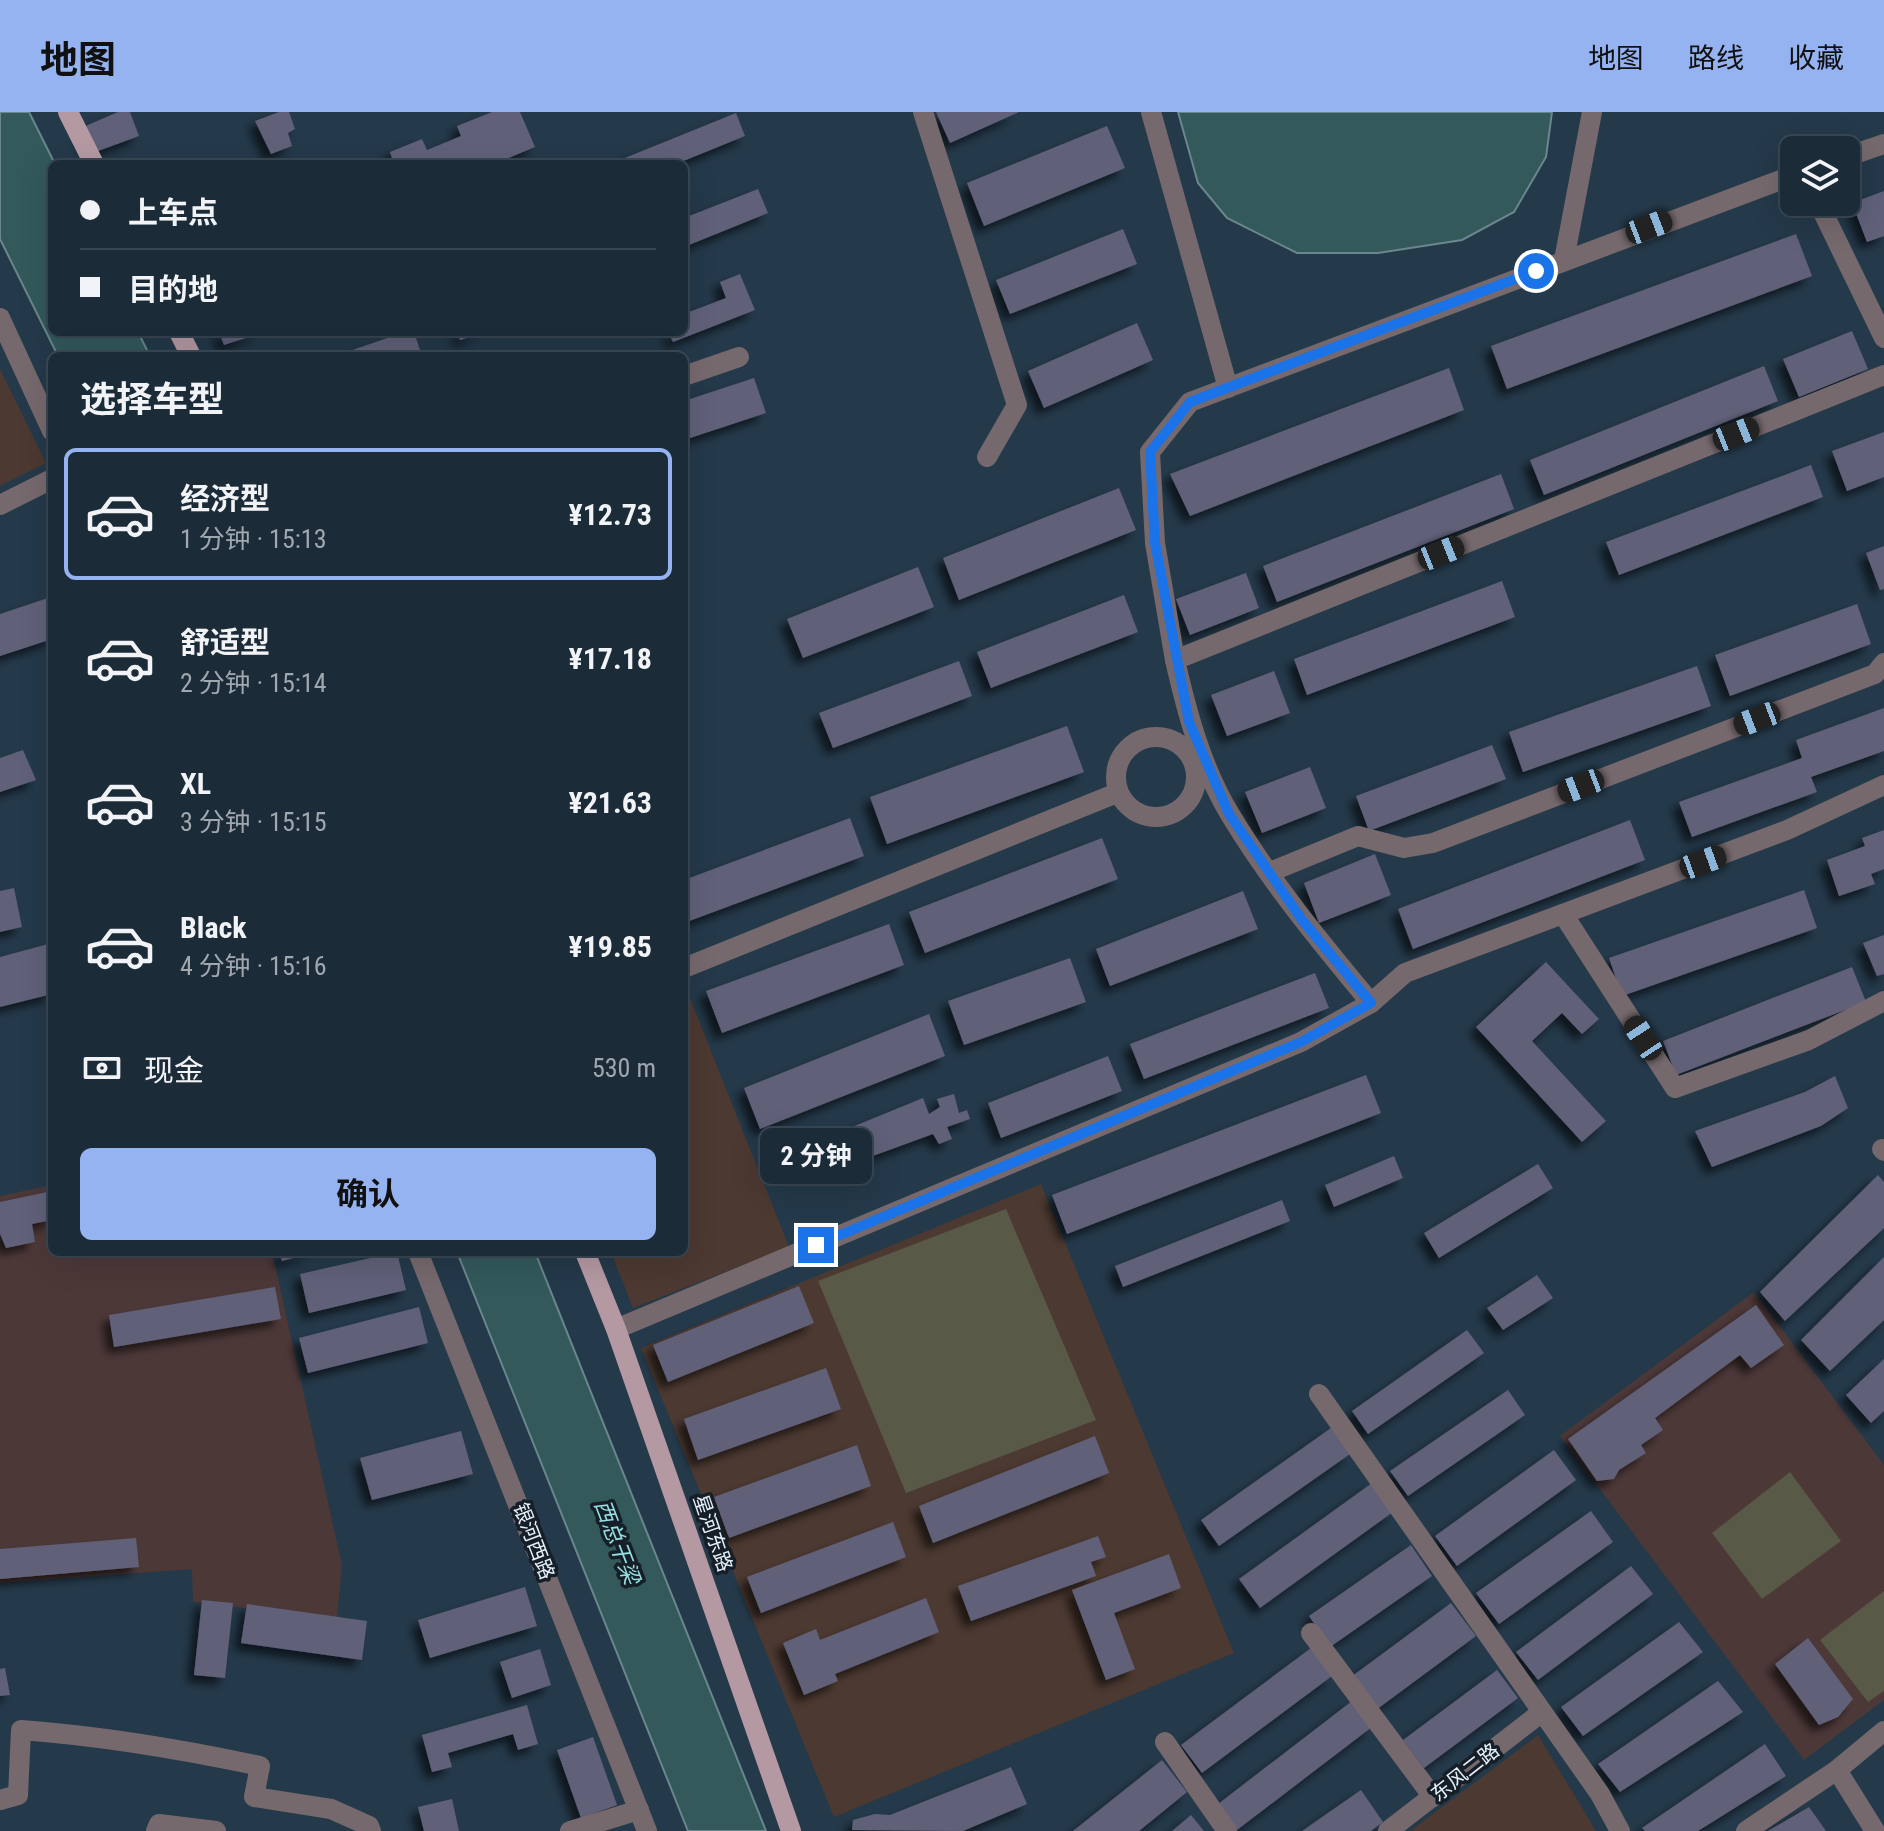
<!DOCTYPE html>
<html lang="zh">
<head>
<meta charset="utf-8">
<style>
	body { margin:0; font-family:"Roboto Condensed","Noto Sans SC",sans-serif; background:#243340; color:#f1f3f6; height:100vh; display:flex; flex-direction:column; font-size:30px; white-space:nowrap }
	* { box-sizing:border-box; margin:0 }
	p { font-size:26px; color:#a0a7ae }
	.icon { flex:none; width:44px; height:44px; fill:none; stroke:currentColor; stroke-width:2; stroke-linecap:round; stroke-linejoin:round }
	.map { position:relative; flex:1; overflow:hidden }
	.sheet { position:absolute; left:48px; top:240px; width:640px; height:904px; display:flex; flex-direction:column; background:#1b2b38; border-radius:12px; box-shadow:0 8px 32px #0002,0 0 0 2px #394753 }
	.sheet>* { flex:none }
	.top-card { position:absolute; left:48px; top:48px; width:640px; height:176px; border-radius:12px; box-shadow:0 8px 32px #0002,0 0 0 2px #394753; display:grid; align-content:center; height:176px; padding:0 32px; background:#1b2b38 }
	.controls { position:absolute; left:1780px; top:24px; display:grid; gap:16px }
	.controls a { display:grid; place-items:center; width:80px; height:80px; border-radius:12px; background:#1b2b38; box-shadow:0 8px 32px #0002,0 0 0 2px #394753; font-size:40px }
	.end { position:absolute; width:36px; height:36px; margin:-18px; border:10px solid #1a73e8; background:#fff; box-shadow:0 0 0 4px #fff }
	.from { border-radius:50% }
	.bubble { position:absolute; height:56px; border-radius:12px; background:#1b2b38; box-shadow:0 8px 32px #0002,0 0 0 2px #394753; font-size:26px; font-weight:700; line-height:56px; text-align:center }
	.car { position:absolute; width:24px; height:48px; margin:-24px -12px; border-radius:10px; box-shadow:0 0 6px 2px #0007; background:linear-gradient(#222 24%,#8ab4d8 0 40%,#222 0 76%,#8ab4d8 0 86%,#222 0) }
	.top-card b { display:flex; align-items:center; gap:28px; height:76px; font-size:30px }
	.top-card b+b { border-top:2px solid #394753 }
	.top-card i { width:20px; height:20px; background:#f1f3f6 }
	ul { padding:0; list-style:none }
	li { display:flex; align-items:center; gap:24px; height:132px; margin:0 16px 12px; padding:0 16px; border:4px solid transparent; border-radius:12px }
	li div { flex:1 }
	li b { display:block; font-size:30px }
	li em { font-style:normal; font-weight:700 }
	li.active { border-color:#95b2f1 }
	li>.icon { width:72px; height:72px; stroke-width:1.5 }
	h2 { padding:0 32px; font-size:36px; line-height:96px }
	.pay { display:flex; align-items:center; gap:20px; height:88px; padding:0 32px; font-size:30px }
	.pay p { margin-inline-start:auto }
	.button { display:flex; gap:16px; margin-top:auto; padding:16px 32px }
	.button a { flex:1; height:92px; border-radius:12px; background:#95b2f1; color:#111; font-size:32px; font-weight:700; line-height:92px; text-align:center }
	header { display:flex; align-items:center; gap:48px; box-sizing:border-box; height:112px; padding:0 40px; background:#95b2f1; color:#111 }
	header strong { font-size:38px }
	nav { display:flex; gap:44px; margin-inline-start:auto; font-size:28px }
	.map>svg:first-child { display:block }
</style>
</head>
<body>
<header>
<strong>地图</strong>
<nav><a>地图</a><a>路线</a><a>收藏</a></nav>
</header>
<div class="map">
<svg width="1884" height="1719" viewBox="0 0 1884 1719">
	<defs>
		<filter id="shadow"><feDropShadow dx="-7" dy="7" stdDeviation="4" flood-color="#0009"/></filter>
	</defs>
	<rect width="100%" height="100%" fill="#24394a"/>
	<g fill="#4c3931">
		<path d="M0,257l46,94 -46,23z"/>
		<path d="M684,871l105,264 -156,61 -22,-56h73z"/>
		<path d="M1041,1072l193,469 -400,164 -193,-469z"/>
		<path d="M1538,1623l58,96h-186z"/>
	</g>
	<g fill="#4d3838">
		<path d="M52,1073v67h220l70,313 -5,54 -144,-17 -1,-33 -192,14v-387z"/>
		<path d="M1754,1180l130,173v235l-80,60 -244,-324z"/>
	</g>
	<g fill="#585947">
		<path d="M1006,1097l90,211 -190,73 -88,-212z"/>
		<path d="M1790,1360l51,69 -79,58 -50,-66z"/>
		<path d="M1884,1479v100l-16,11 -48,-62z"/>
	</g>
	<g fill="#33595b" stroke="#69878c" stroke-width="2">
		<path d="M0,0h29l26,52h-3v168h86l12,24h-92l-58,-117z"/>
		<path d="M1178,0h374l-6,45 -32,55 -52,28 -84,13h-81l-70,-35 -29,-35z"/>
		<path d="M457,1140h78l231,579h-78z"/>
	</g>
	<g fill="#606079" filter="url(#shadow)">
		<path d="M118,0h12l9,24 -49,18 -9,-26z"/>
		<path d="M279,0h10l6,17 -7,4 4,13 -21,8 -16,-33z"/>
		<path d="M492,0h28l15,35 -41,17h-100l-4,-12 32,-13 5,11 34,-14 -4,-10z"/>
		<path d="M936,0h83l-69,31z"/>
		<path d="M736,1l9,23 -69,28h-66z"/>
		<path d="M1107,14l18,42 -141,58 -17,-43z"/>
		<path d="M758,77l10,24 -84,34v-29z"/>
		<path d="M1884,79v45l-17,6 -15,-39z"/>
		<path d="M1123,117l14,35 -127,50 -14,-34z"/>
		<path d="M1796,122l16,42 -305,113 -16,-43z"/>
		<path d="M740,162l15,36 -82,32 -5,-10h16v-33l5,13 37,-14 -6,-16z"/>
		<path d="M1137,211l16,37 -109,48 -16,-37z"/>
		<path d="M1852,219l16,38 -69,28 -16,-38z"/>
		<path d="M219,220h42v1l-37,12z"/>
		<path d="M405,220h9l8,24h-87z"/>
		<path d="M457,220h26v1l-23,7z"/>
		<path d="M1764,254l14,35 -234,94 -14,-35z"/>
		<path d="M1449,256l15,42 -274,106 -20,-42z"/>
		<path d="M754,266l12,35 -82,27v-39z"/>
		<path d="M1884,320v45l-37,14 -15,-40z"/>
		<path d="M1811,353l12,32 -204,78 -13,-33z"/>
		<path d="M1501,362l13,35 -237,93 -14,-36z"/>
		<path d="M1119,376l17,42 -177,70 -16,-42z"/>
		<path d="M1884,434v43l-4,1 -14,-37z"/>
		<path d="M918,455l16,40 -131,51 -16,-39z"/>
		<path d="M1246,461l13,35 -69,27 -14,-36z"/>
		<path d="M1502,469l13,36 -208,78 -13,-36z"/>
		<path d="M1124,483l14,37 -147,56 -14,-36z"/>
		<path d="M51,485l1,42 -52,17v-42z"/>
		<path d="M1857,492l14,40 -141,52 -15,-41z"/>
		<path d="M959,549l13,35 -139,52 -14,-35z"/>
		<path d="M1697,554l14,40 -188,66 -14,-40z"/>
		<path d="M1274,559l16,42 -63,23 -16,-41z"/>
		<path d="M1884,596v43l-73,26 6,15 -125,45 -13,-35 123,-44 -6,-18z"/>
		<path d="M1067,614l17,46 -197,72 -17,-47z"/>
		<path d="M1492,633l14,34 -137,52 -13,-35z"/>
		<path d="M23,638l13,30 -36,12v-34z"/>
		<path d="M1310,655l16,41 -64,25 -17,-41z"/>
		<path d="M850,706l14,38 -180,67v-43z"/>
		<path d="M1630,708l15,40 -232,89 -15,-40z"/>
		<path d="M1884,718v39l-13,5 4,10 -36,12 -12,-36 38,-14 -3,-8z"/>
		<path d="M1102,726l16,41 -193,74 -16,-41z"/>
		<path d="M1375,742l16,41 -72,28 -15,-40z"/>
		<path d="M14,776l8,39 -22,5v-41z"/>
		<path d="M1804,778l13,38 -195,68 -13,-38z"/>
		<path d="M1243,779l15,38 -148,57 -14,-37z"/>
		<path d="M889,812l15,41 -182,68 -16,-42z"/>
		<path d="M1884,823v39l-7,2 -14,-33z"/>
		<path d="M52,831v51l-52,13v-50z"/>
		<path d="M1070,846l16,44 -122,43 -16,-44z"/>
		<path d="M1546,850l53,57 -17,15 -20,-21 -30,28 74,80 -24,21 -106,-115z"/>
		<path d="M1852,855l14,35 -190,73 -13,-34z"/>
		<path d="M1315,861l14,35 -185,71 -14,-35z"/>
		<path d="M929,902l16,42 -185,73 -16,-41z"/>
		<path d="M1108,944l14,35 -121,47 -13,-35z"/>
		<path d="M1366,963l15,38 -314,121 -15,-39z"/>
		<path d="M1835,964l13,32 -27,18 -109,41 -17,-36 110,-39z"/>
		<path d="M954,982l5,19 8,-3 3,9 -23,8 5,12 -13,5 -6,-10 -93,34 -3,-7 7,-3 -9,-24 88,-36 6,16 11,-7 -3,-8z"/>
		<path d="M1394,1044l9,22 -69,29 -9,-22z"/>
		<path d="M1538,1052l15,24 -114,70 -15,-25z"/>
		<path d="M1878,1063l6,7v46l-99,93 -25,-29z"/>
		<path d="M52,1079v29l-20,4 3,18 -29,6 -6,-14v-32z"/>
		<path d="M1282,1088l8,21 -167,66 -8,-21z"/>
		<path d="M279,1140h33v1l-30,8z"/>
		<path d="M397,1140l9,38 -97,23 -9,-39z"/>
		<path d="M1884,1145v63l-54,51 -29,-31z"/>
		<path d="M1537,1163l16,23 -50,32 -16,-22z"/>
		<path d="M799,1174l15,37 -146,59 -15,-37z"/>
		<path d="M275,1175l6,32 -167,28 -5,-32z"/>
		<path d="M1756,1193l28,40 -33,23 -11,-13 -85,63 8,12 -22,15 5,8 -27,17 -5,9 -17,2 -29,-42z"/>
		<path d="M419,1195l9,36 -120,30 -9,-35z"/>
		<path d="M1467,1218l17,23 -116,81 -16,-23z"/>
		<path d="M1884,1247v52l-13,12 -25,-28z"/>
		<path d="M826,1256l15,41 -143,51 -14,-41z"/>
		<path d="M1508,1278l17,25 -117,81 -18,-25z"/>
		<path d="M1331,1316l19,26 -131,92 -18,-26z"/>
		<path d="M461,1319l12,43 -101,26 -12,-42z"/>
		<path d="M1095,1324l14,37 -176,70 -14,-37z"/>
		<path d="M857,1333l14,41 -142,52 -15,-41z"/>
		<path d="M1554,1338l22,30 -119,86 -22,-30z"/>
		<path d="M1372,1371l21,29 -133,96 -21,-29z"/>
		<path d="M1591,1399l22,31 -114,82 -23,-31z"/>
		<path d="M893,1410l13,35 -145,56 -14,-36z"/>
		<path d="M1098,1424l8,21 -15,5 5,14 -125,45 -13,-35z"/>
		<path d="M136,1426l3,29 -139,12v-30z"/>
		<path d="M1411,1433l21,31 -102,71 -21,-31z"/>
		<path d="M1169,1442l12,34 -67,25 21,56 -29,11 -34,-90z"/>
		<path d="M1631,1454l22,28 -115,86 -22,-28z"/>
		<path d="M525,1475l12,39 -107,32 -12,-38z"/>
		<path d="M926,1486l13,34 -104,42 3,7 -34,14 -21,-52 33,-14 4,11z"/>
		<path d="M202,1488l31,3 -8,75 -31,-3z"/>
		<path d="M1451,1491l25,33 -100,74 -25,-33z"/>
		<path d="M247,1492l120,17 -5,39 -121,-17z"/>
		<path d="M1679,1510l24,30 -120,84 -22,-29z"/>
		<path d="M1808,1526l45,61 -15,18 -19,8 -44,-61z"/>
		<path d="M1311,1536l21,28 -130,97 -21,-28z"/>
		<path d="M540,1537l11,36 -39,13 -12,-36z"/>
		<path d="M5,1556l5,27 -10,1v-27z"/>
		<path d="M1497,1558l21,28 -94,70 -21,-28z"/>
		<path d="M1718,1569l25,31 -123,80 -22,-28z"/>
		<path d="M1352,1589l20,26 -135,103 -19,-26z"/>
		<path d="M527,1593l11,39 -20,6 -5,-16 -65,19 4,14 -20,5 -10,-37z"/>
		<path d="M593,1625l24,68 -36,13 -24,-68z"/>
		<path d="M1765,1632l21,32 -88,55h-53l-3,-3z"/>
		<path d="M1162,1648l25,32 -48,39h-66z"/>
		<path d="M1011,1655l16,37 -64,27 -111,-1 1,-10 22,-6 15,1z"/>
		<path d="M1361,1678l22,32 -12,9h-69z"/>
		<path d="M452,1687l7,32h-35l-6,-24z"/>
		<path d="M1809,1695l17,24h-58z"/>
		<path d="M1191,1703l13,16h-32z"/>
	</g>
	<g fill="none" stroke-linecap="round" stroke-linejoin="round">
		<g stroke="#76696d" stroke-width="20">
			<path d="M923,0l94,293 -30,52"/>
			<path d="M1151,0l77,276"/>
			<path d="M1846,45l38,-13"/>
			<path d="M1818,90l66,136"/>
			<path d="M1564,148l28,-148"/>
			<path d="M0,206l52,113"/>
			<path d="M684,264l55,-19"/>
			<path d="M0,393l52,-26"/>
			<path d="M1175,548l-20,-117 -5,-91 40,-50 604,-227"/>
			<circle cx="1156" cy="665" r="40"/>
			<path d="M1270,760l88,-36 46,12 29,-5 442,-169 9,-11"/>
			<path d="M1563,802l112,174 134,-48 75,-39"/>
			<path d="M684,856l433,-175"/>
			<path d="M1371,891c-50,-60 -100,-121 -140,-187 -29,-47 -44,-103 -56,-156l709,-285"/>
			<path d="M1882,1037l2,2"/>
			<path d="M418,1140l229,579"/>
			<path d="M616,1217l685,-287 70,-39 34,-30 382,-143 97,-45"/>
			<path d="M1319,1282l281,400 20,37"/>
			<path d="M1311,1521l122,164"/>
			<path d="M1165,1630l62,89"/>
			<path d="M0,1688l18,-5 3,-65c81,6 159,19 239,36l-6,31 77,12 38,17 2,5"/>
			<path d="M156,1719l3,-7 57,7"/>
			<path d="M570,1719l69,-21"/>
			<path d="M1388,1719l154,-119"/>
			<path d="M1746,1719l91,-61"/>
			<path d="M1875,1719l-38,-61 47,-39"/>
		</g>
		<g stroke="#b499a2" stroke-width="20">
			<path d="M68,0l26,52"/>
			<path d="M179,220l12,24"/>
			<path d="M585,1140l31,77 175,502"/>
		</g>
	</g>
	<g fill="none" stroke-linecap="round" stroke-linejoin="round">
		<path stroke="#1a73e8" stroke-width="10" d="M816,1133l485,-203 70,-39 -69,-83 -73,-106 -40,-92 -34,-179 -5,-91 40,-50 346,-131"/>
	</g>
	<g text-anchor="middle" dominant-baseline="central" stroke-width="7" stroke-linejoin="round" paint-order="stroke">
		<g font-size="20" fill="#e6f2fd" stroke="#161f27">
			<text transform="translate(713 1421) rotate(71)">星河东路</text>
			<text transform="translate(534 1429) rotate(69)">银河西路</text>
			<text transform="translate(1465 1660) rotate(-38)">东风二路</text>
		</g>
		<g font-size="22" font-style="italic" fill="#95dfe2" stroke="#161f27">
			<text transform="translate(617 1430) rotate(69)">西总干梁</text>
		</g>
	</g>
</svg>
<div class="controls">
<a><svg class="icon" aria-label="layers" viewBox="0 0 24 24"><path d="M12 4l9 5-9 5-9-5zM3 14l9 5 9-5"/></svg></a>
</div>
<i class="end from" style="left:1536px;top:159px"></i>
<i class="end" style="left:816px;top:1133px"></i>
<div class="bubble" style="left:760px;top:1016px;width:112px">2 分钟</div>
<i class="car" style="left:1649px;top:115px;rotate:69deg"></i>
<i class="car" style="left:1736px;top:322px;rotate:68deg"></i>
<i class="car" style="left:1441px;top:441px;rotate:68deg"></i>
<i class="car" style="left:1757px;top:607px;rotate:249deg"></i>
<i class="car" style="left:1581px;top:674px;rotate:249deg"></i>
<i class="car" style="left:1703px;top:750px;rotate:70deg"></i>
<i class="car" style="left:1643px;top:926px;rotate:327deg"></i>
<div class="top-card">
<b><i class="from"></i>上车点</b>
<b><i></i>目的地</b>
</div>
<section class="sheet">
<h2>选择车型</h2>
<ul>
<li class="active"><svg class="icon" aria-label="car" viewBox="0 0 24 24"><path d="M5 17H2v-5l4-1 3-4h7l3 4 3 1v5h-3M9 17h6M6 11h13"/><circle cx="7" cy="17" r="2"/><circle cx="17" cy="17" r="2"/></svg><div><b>经济型</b><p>1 分钟 · 15:13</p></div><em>¥12.73</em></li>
<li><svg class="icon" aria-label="car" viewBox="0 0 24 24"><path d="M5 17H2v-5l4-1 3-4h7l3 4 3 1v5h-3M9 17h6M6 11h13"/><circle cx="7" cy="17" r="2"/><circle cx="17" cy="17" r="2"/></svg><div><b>舒适型</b><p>2 分钟 · 15:14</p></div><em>¥17.18</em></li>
<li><svg class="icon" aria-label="car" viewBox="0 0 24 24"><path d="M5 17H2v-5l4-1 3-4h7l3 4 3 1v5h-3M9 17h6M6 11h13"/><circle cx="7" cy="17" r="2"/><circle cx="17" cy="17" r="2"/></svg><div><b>XL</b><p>3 分钟 · 15:15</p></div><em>¥21.63</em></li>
<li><svg class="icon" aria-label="car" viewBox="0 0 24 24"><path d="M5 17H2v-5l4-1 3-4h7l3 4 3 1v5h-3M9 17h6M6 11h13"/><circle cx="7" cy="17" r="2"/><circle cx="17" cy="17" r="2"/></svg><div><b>Black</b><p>4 分钟 · 15:16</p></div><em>¥19.85</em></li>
</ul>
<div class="pay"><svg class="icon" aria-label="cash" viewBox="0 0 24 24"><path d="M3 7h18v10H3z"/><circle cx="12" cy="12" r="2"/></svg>现金<p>530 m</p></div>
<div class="button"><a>确认</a></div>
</section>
</div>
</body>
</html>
